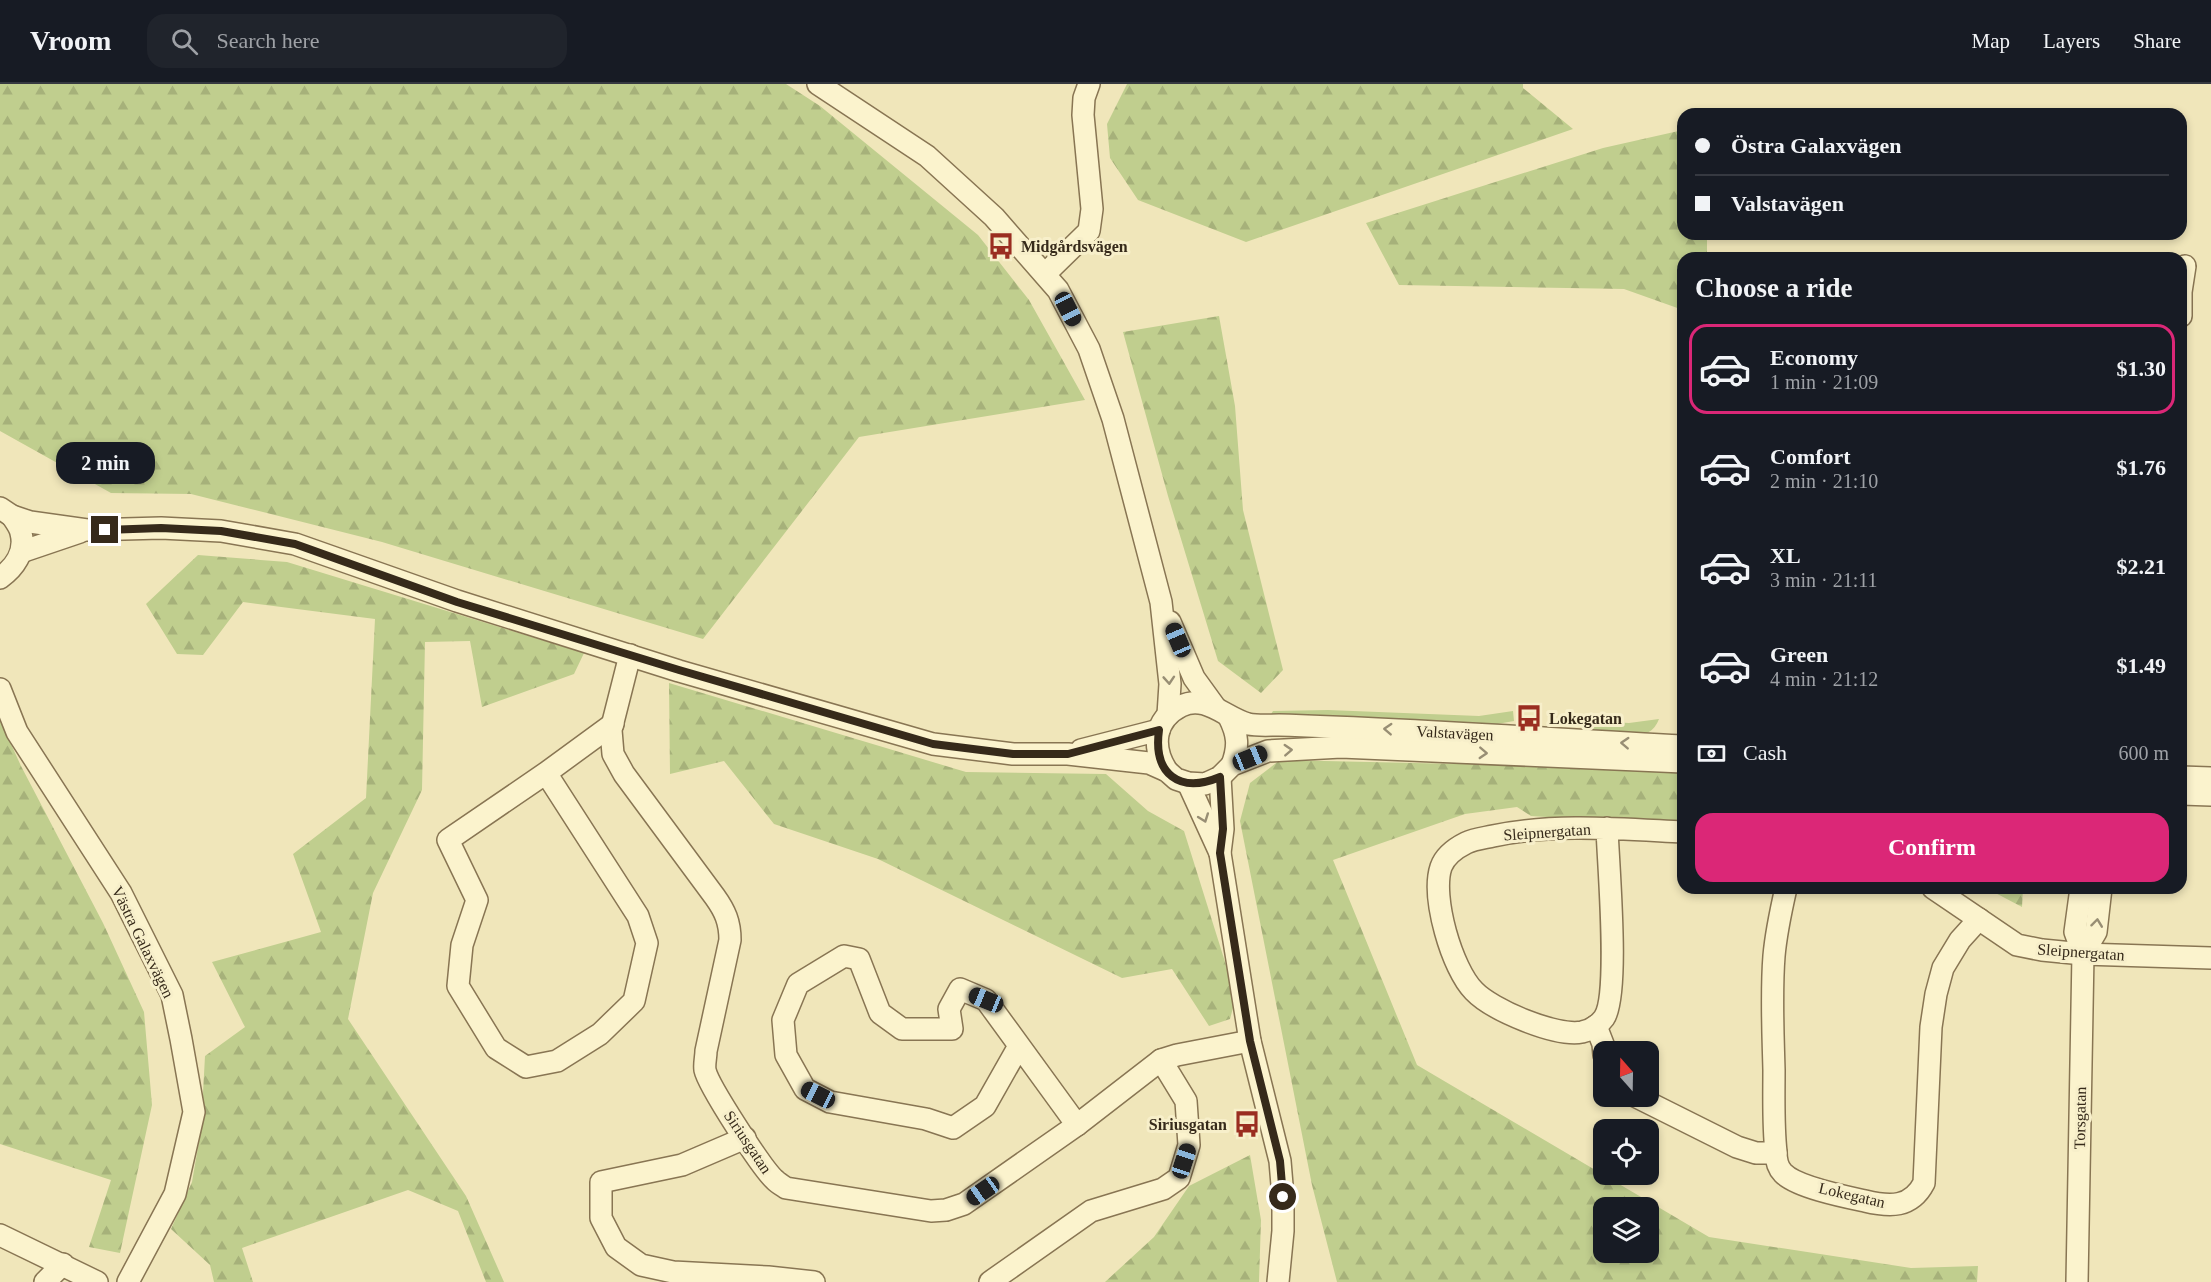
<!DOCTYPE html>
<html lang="en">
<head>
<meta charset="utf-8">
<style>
	body { margin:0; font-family:Georgia,serif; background:#20242c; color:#f1f3f6; height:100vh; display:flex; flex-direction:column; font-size:22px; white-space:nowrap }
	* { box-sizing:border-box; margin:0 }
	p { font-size:20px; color:#9ea1a6 }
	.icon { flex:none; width:33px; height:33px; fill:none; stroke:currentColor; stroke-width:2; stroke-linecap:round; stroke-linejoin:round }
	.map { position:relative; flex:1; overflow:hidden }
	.side { position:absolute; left:1677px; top:168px; width:510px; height:642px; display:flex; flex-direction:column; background:#171b24; border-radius:18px; box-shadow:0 3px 9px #0003 }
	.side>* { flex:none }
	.guide { position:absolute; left:1677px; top:24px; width:510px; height:132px; border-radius:18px; box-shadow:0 3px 9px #0003; display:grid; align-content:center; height:132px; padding:0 18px; background:#171b24 }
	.needle { width:39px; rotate:340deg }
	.controls { position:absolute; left:1593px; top:957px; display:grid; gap:12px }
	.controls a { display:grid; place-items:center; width:66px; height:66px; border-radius:12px; background:#171b24; box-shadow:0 3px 9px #0003; font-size:30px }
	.end { position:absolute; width:27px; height:27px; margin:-14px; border:8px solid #362a1a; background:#fff; box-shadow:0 0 0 3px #fff }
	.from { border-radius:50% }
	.bubble { position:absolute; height:42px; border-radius:18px; background:#171b24; box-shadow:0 3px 9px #0003; font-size:20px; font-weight:700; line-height:42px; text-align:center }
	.car { position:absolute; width:18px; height:36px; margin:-18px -9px; border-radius:8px; box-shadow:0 0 4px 2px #0007; background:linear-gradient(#222 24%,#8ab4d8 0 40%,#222 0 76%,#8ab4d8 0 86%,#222 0) }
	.guide b { display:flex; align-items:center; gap:21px; height:57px; font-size:22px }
	.guide b+b { border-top:2px solid #363941 }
	.guide i { width:15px; height:15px; background:#f1f3f6 }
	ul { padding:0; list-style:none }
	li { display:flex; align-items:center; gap:18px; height:90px; margin:0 12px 9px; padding:0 6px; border:3px solid transparent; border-radius:18px }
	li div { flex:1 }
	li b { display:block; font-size:22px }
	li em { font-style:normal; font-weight:700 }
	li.current { border-color:#db2777 }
	li>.icon { width:54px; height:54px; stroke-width:1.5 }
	h2 { padding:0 18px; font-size:27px; line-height:72px }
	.pay { display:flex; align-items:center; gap:15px; height:66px; padding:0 18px; font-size:22px }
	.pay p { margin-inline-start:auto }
	.button { display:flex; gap:12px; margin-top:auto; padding:12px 18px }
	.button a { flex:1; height:69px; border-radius:18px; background:#db2777; color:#fff; font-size:24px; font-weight:700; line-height:69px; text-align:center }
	header { display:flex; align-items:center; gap:36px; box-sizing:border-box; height:84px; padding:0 30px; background:#171b24; border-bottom:2px solid #363941 }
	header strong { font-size:28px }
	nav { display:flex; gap:33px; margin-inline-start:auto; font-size:21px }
	.search { width:420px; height:54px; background:#20242c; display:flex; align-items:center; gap:15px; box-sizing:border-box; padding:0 21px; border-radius:18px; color:#9ea1a6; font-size:22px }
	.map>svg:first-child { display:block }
</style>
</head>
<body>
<header>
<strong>Vroom</strong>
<div class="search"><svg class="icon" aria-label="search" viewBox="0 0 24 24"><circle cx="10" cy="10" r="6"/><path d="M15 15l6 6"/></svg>Search here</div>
<nav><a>Map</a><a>Layers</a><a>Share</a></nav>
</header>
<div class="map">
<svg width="2211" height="1198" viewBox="0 0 2211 1198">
	<defs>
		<pattern id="forest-firs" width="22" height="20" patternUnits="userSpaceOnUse" patternTransform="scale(1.5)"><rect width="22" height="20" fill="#c0ce8e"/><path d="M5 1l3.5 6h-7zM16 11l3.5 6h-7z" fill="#a6b17a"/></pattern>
	</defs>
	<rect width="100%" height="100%" fill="#f0e6ba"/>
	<g fill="#c0ce8e">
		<path d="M1328,626l151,6 34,-5 1,10 -28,5 -218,-7 5,-8z"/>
		<path d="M1574,631l38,7 17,1 30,-4c-12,33 -61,9 -86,5z"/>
	</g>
	<g fill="url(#forest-firs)" fill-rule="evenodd">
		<path d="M0,0h786l34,22 158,129 51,65 56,100 -226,37 -156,202 -321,-97 -191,-48 -80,-1 -111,-62z"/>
		<path d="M1127,0h396v4l50,41 -327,113 -108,-42 -28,-42 -3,-34z"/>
		<path d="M1683,46v104h24v24h-24v52l-59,-21 -225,-4 -33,-62 237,-75z"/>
		<path d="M1219,232l16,90 8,104 40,160 -22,23 -43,-32 -50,-165 -45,-164z"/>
		<path d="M198,471l89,7 297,91 -10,21 -92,33 -12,-66 -45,1 -3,148 -49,103 -25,126 118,177 38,86h-18l-28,-71 -50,-21 -166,58 11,34h-39l-4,-17 -39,-36 21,-47 9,-52 4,-74 40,-29 -33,-65 109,-30 -28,-78 73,-56 9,-179 -132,-17 -40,53 -26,-1 -31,-50z"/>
		<path d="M669,599l297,89 140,2 42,37 36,20 52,166 -6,22 -21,7 -37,-57 -50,9 -244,-119 -104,-35 -50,-63 -54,13z"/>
		<path d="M0,636l21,46 82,157 41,89 8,93 -32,148 -31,-6 22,-67 -111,-36z"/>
		<path d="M1280,676l403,9v57l-152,-10 -14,-9 -52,7 -132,46 84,205 292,172 202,31 67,-2 -1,16h-640l-25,-97 -72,-364 10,-38zM1604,1124h44v44h-44z"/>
		<path d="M1986,804h37l-1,19z"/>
		<path d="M1250,1071l11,65 -2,62h-154l49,-45 35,-51z"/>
	</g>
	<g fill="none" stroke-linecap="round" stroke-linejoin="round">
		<defs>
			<g id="minor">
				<path d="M818,0l109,72 67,61 64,73 31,59 24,70 48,183 9,82 -2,31"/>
				<path d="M1045,190l44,-43 3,-22 -9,-94 1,-17 5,-14"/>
				<path d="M2181,232v-24l4,-26"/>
				<path d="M0,424l12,8 18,6 57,8 74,-2 60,3 74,13 162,57 222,70 254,73 80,10h55l81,9 18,8 9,8 12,4 17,1 15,-7 12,-12 36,-14 73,-4 342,15"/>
				<path d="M21,468l59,-20"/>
				<path d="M0,494c14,-10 26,-26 21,-45 -1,-6 -6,-12 -9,-17"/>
				<path d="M1170,538l24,56 21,29"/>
				<path d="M630,571l-19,75 2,24 11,20 91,123c10,14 15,25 15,43l-24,111c0,6 -2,13 -1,19 3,15 58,100 70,110 3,3 8,6 11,8l145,23 15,-1 18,-6 113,-79 84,-65 16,-5 73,-14"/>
				<path d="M0,605l17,43 104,161 51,102 9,44 13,73 -19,82 -47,88"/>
				<path d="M1229,633c9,18 10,29 3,48"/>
				<path d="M1081,666l78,-20"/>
				<path d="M1167,687c-15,-23 -14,-51 14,-65 25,-12 44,12 67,18 10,2 21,1 31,1 135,4 270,14 404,21"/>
				<path d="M546,689l92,143 9,27 -13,58 -34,33 -43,27 -31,6 -30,-19 -38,-62 4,-41 15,-45 -29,-60 98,-67 67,-49"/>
				<path d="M1220,693l3,52 -3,24 30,188 30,120 3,36v34l-5,51"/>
				<path d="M2181,693l30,1"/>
				<path d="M1188,699l32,70"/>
				<path d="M2181,710l30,1"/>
				<path d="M1607,744c1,35 13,167 -3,190 -5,7 -13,12 -22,14 -26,5 -90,-22 -108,-41 -22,-22 -43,-94 -33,-124 4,-11 15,-19 25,-24 8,-4 18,-5 27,-7 61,-13 128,-7 190,-4"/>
				<path d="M1786,804c-5,22 -10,45 -12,68 -3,38 -1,76 0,114 0,27 -1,55 2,82 0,8 2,16 7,21 13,14 63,24 82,28 25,6 46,7 59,-18l7,-156 5,-33 7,-26 17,-28 19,-21"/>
				<path d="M1933,804l84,57 25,5 41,4 128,4"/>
				<path d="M2083,870l13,-22 5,-44"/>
				<path d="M1596,942l7,18 1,11"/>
				<path d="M1019,962l-34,60 -32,22 -27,-9 -96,-17 -25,-13 -19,-34 -3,-35 15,-36 46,-28 15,3 21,54 22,16h50l-3,-20 11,-20 26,11 91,125"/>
				<path d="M1635,1012l102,51 19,6h20"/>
				<path d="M745,1054l-63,27 -81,17v36l15,29 25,18 32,7 95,5 46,5"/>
				<path d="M0,1151l97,47"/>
				<path d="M45,1198l18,-18"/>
				<path d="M990,1198l101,-71 72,-22 16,-11 10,-33 -3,-44 -25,-41"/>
				<path d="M2077,1198l6,-328 -8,-22 6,-44"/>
			</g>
		</defs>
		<use href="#minor" stroke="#887553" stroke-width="24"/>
		<use href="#minor" stroke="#fbf3cd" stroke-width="21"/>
	</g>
	<defs><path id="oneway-chevron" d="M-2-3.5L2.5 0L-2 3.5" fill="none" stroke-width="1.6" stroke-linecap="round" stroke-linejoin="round" transform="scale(1.5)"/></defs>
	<g stroke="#988e74">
		<use href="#oneway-chevron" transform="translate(1169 596) rotate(86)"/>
		<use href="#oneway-chevron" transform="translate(1388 645) rotate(-177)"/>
		<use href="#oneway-chevron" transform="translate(1625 659) rotate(-177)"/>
		<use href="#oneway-chevron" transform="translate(1288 666) rotate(-3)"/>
		<use href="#oneway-chevron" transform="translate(1483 669) rotate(3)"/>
		<use href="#oneway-chevron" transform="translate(1204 734) rotate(70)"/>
		<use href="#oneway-chevron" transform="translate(2097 839) rotate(-83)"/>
	</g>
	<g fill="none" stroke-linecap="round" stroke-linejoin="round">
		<path stroke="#362a1a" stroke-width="8" d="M105,446l56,-2 60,3 74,13 162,58 222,68 254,74 80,10h55l91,-24c-6,44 20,64 61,47l3,52 -3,24 30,188 30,120 3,36"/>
	</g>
	<defs>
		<symbol id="bus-bare" viewBox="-9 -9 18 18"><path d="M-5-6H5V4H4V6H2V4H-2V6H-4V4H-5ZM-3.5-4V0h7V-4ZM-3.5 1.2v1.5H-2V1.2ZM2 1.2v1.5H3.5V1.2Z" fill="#9a2d20" stroke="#f7efca" stroke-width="2.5" paint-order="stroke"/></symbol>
	</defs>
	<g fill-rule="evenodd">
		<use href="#bus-bare" x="982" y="143" width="38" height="38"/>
		<use href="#bus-bare" x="1510" y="615" width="38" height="38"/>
		<use href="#bus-bare" x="1228" y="1021" width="38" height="38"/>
	</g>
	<g text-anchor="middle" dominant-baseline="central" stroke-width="6" stroke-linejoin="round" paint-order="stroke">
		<g font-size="16" font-weight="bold" fill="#362a1a" stroke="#f7efca" text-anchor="start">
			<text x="1021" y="162">Midgårdsvägen</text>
			<text x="1549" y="634">Lokegatan</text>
			<text x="1227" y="1040" text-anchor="end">Siriusgatan</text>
		</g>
		<g font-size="16" fill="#362a1a" stroke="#f7efca">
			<text transform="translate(1455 649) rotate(3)">Valstavägen</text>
			<text transform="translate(1547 748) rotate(-4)">Sleipnergatan</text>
			<text transform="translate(143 858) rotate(64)">Västra Galaxvägen</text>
			<text transform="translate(2081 868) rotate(4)">Sleipnergatan</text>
			<text transform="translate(2080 1034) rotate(-89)">Torsgatan</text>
			<text transform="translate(748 1058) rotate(56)">Siriusgatan</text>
			<text transform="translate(1852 1111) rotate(13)">Lokegatan</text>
		</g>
	</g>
</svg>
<div class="controls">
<a><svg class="needle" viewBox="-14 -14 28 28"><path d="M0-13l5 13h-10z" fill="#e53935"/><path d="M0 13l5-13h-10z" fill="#9ea1a6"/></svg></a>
<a><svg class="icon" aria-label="locate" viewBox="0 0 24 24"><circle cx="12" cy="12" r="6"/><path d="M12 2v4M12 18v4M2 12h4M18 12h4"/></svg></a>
<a><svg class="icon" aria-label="layers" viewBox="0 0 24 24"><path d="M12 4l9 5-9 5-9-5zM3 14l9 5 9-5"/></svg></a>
</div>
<i class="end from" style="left:1283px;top:1113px"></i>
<i class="end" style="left:105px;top:446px"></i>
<div class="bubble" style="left:56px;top:358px;width:99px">2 min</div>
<i class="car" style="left:1068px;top:225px;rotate:153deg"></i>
<i class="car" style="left:1178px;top:556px;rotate:337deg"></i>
<i class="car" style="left:1250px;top:674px;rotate:68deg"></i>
<i class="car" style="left:986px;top:916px;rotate:292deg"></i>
<i class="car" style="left:818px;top:1011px;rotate:297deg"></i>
<i class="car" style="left:1184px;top:1077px;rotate:18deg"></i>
<i class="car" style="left:983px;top:1107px;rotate:235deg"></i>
<div class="guide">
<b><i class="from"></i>Östra Galaxvägen</b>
<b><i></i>Valstavägen</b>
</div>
<section class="side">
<h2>Choose a ride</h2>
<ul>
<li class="current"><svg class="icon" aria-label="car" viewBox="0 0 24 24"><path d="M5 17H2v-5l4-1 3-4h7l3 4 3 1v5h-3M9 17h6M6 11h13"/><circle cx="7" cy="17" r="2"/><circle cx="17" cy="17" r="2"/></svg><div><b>Economy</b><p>1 min · 21:09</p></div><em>$1.30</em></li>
<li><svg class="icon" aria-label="car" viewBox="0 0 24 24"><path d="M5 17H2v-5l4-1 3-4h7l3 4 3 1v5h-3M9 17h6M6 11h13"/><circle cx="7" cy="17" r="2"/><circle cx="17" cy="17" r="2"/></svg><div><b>Comfort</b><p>2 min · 21:10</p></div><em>$1.76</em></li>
<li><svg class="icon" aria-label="car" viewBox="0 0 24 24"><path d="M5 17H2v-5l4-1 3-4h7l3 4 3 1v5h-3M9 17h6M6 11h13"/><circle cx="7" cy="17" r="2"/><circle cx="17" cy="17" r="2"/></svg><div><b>XL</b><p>3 min · 21:11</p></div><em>$2.21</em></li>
<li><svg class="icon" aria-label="car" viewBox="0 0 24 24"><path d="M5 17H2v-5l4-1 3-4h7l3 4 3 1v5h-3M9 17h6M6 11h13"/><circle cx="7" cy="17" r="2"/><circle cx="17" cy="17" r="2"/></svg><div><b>Green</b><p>4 min · 21:12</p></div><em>$1.49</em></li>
</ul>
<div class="pay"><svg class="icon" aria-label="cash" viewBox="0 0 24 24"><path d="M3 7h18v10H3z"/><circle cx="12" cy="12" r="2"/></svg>Cash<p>600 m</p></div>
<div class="button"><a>Confirm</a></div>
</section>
</div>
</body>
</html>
